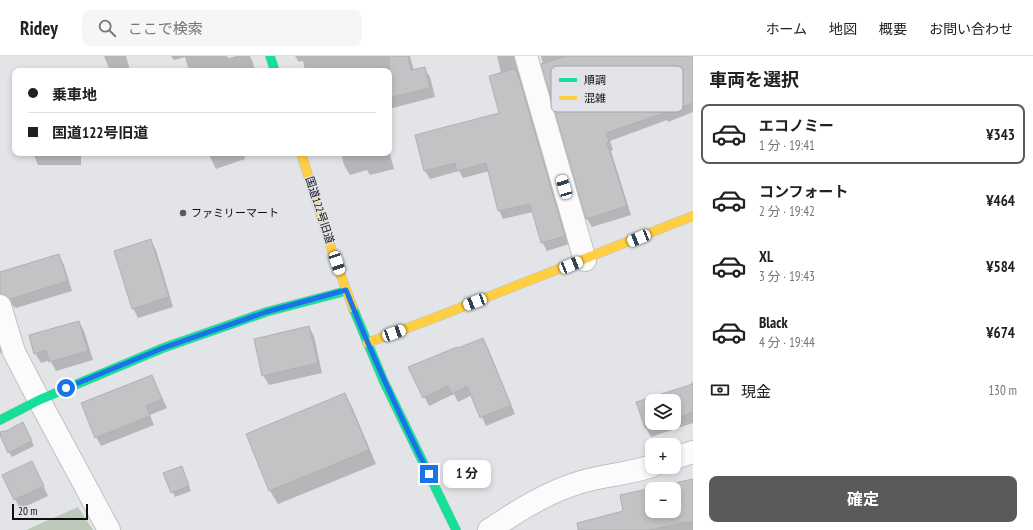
<!DOCTYPE html>
<html lang="ja">
<head>
<meta charset="utf-8">
<style>
	body { margin:0; font-family:"PT Sans Narrow","Noto Sans JP",sans-serif; background:#f6f6f6; color:#202124; height:100vh; display:flex; flex-direction:column; font-size:15px; white-space:nowrap }
	* { box-sizing:border-box; margin:0 }
	p { font-size:13px; color:#757577 }
	.icon { flex:none; width:22px; height:22px; fill:none; stroke:currentColor; stroke-width:2; stroke-linecap:round; stroke-linejoin:round }
	.map { position:relative; flex:1; overflow:hidden }
	.sheet { display:flex; flex-direction:column; background:#fff; width:340px }
	.sheet>* { flex:none }
	.guide { position:absolute; left:12px; top:12px; width:380px; height:88px; border-radius:8px; box-shadow:0 2px 6px #0003; display:grid; align-content:center; height:88px; padding:0 16px; background:#fff }
	.controls { position:absolute; left:645px; top:338px; display:grid; gap:8px }
	.controls a { display:grid; place-items:center; width:36px; height:36px; border-radius:8px; background:#fff; box-shadow:0 2px 6px #0003; font-size:20px }
	.scale { position:absolute; left:12px; bottom:10px; width:76px; box-sizing:border-box; padding-left:4px; border:2px solid #0f0f11; border-top:0; font-size:11px; line-height:14px; white-space:nowrap; color:#0f0f11; -webkit-text-stroke:3px #e2e3e8; paint-order:stroke }
	.end { position:absolute; width:18px; height:18px; margin:-9px; border:5px solid #1a73e8; background:#fff; box-shadow:0 0 0 2px #fff }
	.from { border-radius:50% }
	.bubble { position:absolute; height:28px; border-radius:8px; background:#fff; box-shadow:0 2px 6px #0003; font-size:13px; font-weight:700; line-height:28px; text-align:center }
	.car { position:absolute; width:12px; height:24px; margin:-12px -6px; border-radius:5px; box-shadow:0 0 3px 1px #0007; background:linear-gradient(#fff 24%,#345 0 40%,#fff 0 76%,#345 0 86%,#fff 0) }
	.guide b { display:flex; align-items:center; gap:14px; height:38px; font-size:15px }
	.guide b+b { border-top:1px solid #e0e0e0 }
	.guide i { width:10px; height:10px; background:#202124 }
	ul { padding:0; list-style:none }
	li { display:flex; align-items:center; gap:12px; height:60px; margin:0 8px 6px; padding:0 8px; border:2px solid transparent; border-radius:8px }
	li div { flex:1 }
	li b { display:block; font-size:15px }
	li em { font-style:normal; font-weight:700 }
	li.active { border-color:#595a5c }
	li>.icon { width:36px; height:36px; stroke-width:1.5 }
	h2 { padding:0 16px; font-size:18px; line-height:48px }
	.pay { display:flex; align-items:center; gap:10px; height:44px; padding:0 16px; font-size:15px }
	.pay p { margin-inline-start:auto }
	.primary-button { display:flex; gap:8px; margin-top:auto; padding:8px 16px }
	.primary-button a { flex:1; height:46px; border-radius:8px; background:#595a5c; color:#fff; font-size:16px; font-weight:700; line-height:46px; text-align:center }
	header { display:flex; align-items:center; gap:24px; box-sizing:border-box; height:56px; padding:0 20px; background:#fff; border-bottom:1px solid #e0e0e0 }
	header strong { font-size:19px }
	nav { display:flex; gap:22px; margin-inline-start:auto; font-size:14px }
	.search { width:280px; height:36px; background:#f6f6f6; display:flex; align-items:center; gap:10px; box-sizing:border-box; padding:0 14px; border-radius:8px; color:#757577; font-size:15px }
	main { display:flex; flex:1; min-height:0 }
	.map>svg:first-child { display:block }
</style>
</head>
<body>
<header>
<strong>Ridey</strong>
<div class="search"><svg class="icon" aria-label="search" viewBox="0 0 24 24"><circle cx="10" cy="10" r="6"/><path d="M15 15l6 6"/></svg>ここで検索</div>
<nav><a>ホーム</a><a>地図</a><a>概要</a><a>お問い合わせ</a></nav>
</header>
<main>
<div class="map">
<svg width="693" height="474" viewBox="0 0 693 474">
	<rect width="100%" height="100%" fill="#e3e4e7"/>
	<path fill="#bdc9b9" d="M78,451l15,23h-67z"/>
	<g fill="#0003" fill-rule="evenodd">
		<path d="M104,0h22l4,14 -20,1z"/>
		<path d="M171,0h56l1,2 9,-2h13l3,7 2,8h-66l-4,-14 -11,3z"/>
		<path d="M295,0h115l4,15 10,-3 6,9 5,20 -46,12v-38h-84l-2,-10 -4,1z"/>
		<path d="M497,0h24l-3,7v6l51,175 -22,7 -5,-9 -9,-30 -30,7 -4,-9 -10,-39 -26,7 -4,-7 -29,8 -5,-8 -9,-35 84,-22 1,-41z"/>
		<path d="M541,0h152v56l-25,10 -1,-2 -57,21 3,9 -2,1 20,64 -39,12 -5,-8z"/>
		<path d="M389,95l5,18 -24,6 -3,-5 -17,5 -6,-10 -3,-12h48z"/>
		<path d="M33,97h48v12h-43z"/>
		<path d="M208,97h36l1,6 -29,10z"/>
		<path d="M151,185l5,9 17,57 -35,11 -5,-10z"/>
		<path d="M59,199l5,10 8,26 -56,17 -7,-5 -9,1v-31z"/>
		<path d="M79,266l5,9 9,29 -37,11 -6,-11 -9,3 -6,-10z"/>
		<path d="M309,271l5,9 8,37 -53,12 -6,-10z"/>
		<path d="M483,283l5,9 27,66 -29,12 -14,-31 -14,7 -4,-8 -25,12 -20,-39z"/>
		<path d="M0,287l3,9 -3,1z"/>
		<path d="M152,320l15,32 -17,7 4,10 -53,21 -5,-9z"/>
		<path d="M691,326h2v41l-42,14 -5,-9 -8,-26 54,-17zM652,345h22v22h-22z"/>
		<path d="M345,338l7,13 24,57 -98,40 -8,-13 -23,-57z"/>
		<path d="M25,372l9,18 -22,11 -3,-5z"/>
		<path d="M37,416l11,24 -28,13 -16,-34z"/>
		<path d="M184,416l7,19 -16,6 -10,-23z"/>
		<path d="M693,424v50h-108l40,-18 -4,-16 50,-13 1,2zM652,433h22v22h-22z"/>
	</g>
	<g fill="#c3c3c5" stroke="#b0b1b3" fill-rule="evenodd">
		<path d="M389,0h19l3,14 14,-3 5,21 -41,10z"/>
		<path d="M567,0h126v47l-87,30 3,9 -2,1 20,63 -41,13 -45,-155z"/>
		<path d="M514,13l1,2h2l48,165 -24,7 -11,-39 -32,7 -12,-48 -29,8 -2,-8 -31,8 -9,-36 84,-22 -10,-37z"/>
		<path d="M151,183l18,58 -37,12 -18,-58z"/>
		<path d="M59,198l9,27 -58,18 -7,-5h-3v-22z"/>
		<path d="M79,265l9,30 -39,11 -3,-12 -12,4 -5,-19z"/>
		<path d="M309,270l9,37 -56,13 -8,-37z"/>
		<path d="M483,282l28,67 -31,13 -13,-32 -15,8 -4,-8 -25,12 -15,-31 49,-20 1,1z"/>
		<path d="M152,319l10,24 -16,7 4,10 -55,22 -14,-35z"/>
		<path d="M693,328v28l-19,7v-18h-22v22h9l-16,5 -9,-26z"/>
		<path d="M345,337l24,57 -100,41 -23,-57z"/>
		<path d="M23,366l9,19 -24,12 -8,-18v-3l6,-1z"/>
		<path d="M32,405l12,25 -30,14 -12,-25z"/>
		<path d="M182,410l7,20 -18,7 -8,-20z"/>
		<path d="M693,423v42l-44,9h-71l-1,-7 46,-12 -3,-16zM652,433h22v22h-22z"/>
	</g>
	<g fill="none" stroke-linecap="round" stroke-linejoin="round">
		<defs>
			<g id="street">
				<path d="M527,0h-1l59,204"/>
				<path d="M0,250l14,46 25,48 70,130"/>
				<path d="M674,402l19,-6"/>
				<path d="M489,474c29,-19 58,-38 92,-48 23,-7 48,-8 71,-16"/>
			</g>
			<g id="fast">
				<path d="M270,0l5,15"/>
				<path d="M353,252l31,74 72,148"/>
				<path d="M0,364l39,-20 124,-52 103,-36 80,-21"/>
			</g>
			<g id="slow">
				<path d="M301,97l33,104 19,51"/>
				<path d="M367,287l67,-25 259,-102"/>
			</g>
		</defs>
		<use href="#street" stroke="#c1c1c4" stroke-width="24"/>
		<use href="#fast" stroke="#c1c1c4" stroke-width="10"/>
		<use href="#slow" stroke="#c1c1c4" stroke-width="10"/>
		<use href="#street" stroke="#fbfbfb" stroke-width="22"/>
		<use href="#fast" stroke="#16e098" stroke-width="9"/>
		<use href="#slow" stroke="#ffcf43" stroke-width="9"/>
	</g>
	<g fill="none" stroke-linecap="round" stroke-linejoin="round">
		<path stroke="#1a73e8" stroke-width="5" d="M66,332l97,-40 103,-36 80,-22c25,63 53,124 83,184"/>
	</g>
	<circle fill="#595a5c" stroke="#e2e3e8" stroke-width="1.5" cx="183" cy="157" r="4"/>
	<g text-anchor="middle" dominant-baseline="central" stroke-width="3" stroke-linejoin="round" paint-order="stroke">
		<g font-size="11" fill="#0f0f11" stroke="#e2e3e8">
			<text transform="translate(320 154) rotate(72)">国道122号旧道</text>
		</g>
		<g font-size="11" fill="#0f0f11" stroke="#e2e3e8" text-anchor="start">
			<text x="191" y="157">ファミリーマート</text>
		</g>
	</g>
	<rect x="551" y="10" width="132" height="46" rx="6" fill="#e2e3e8" stroke="#a3a3a8" stroke-width="1"/>
	<rect x="559" y="22" width="18" height="4" fill="#16e098"/>
	<rect x="559" y="40" width="18" height="4" fill="#ffcf43"/>
	<g font-size="11" fill="#0f0f11">
		<text x="584" y="28">順調</text>
		<text x="584" y="46">混雑</text>
	</g>
</svg>
<div class="controls">
<a><svg class="icon" aria-label="layers" viewBox="0 0 24 24"><path d="M12 4l9 5-9 5-9-5zM3 14l9 5 9-5"/></svg></a>
<a>+</a>
<a>−</a>
</div>
<div class="scale">20 m</div>
<i class="end from" style="left:66px;top:332px"></i>
<i class="end" style="left:429px;top:418px"></i>
<div class="bubble" style="left:443px;top:404px;width:48px">1 分</div>
<i class="car" style="left:564px;top:131px;rotate:343deg"></i>
<i class="car" style="left:639px;top:182px;rotate:248deg"></i>
<i class="car" style="left:337px;top:207px;rotate:162deg"></i>
<i class="car" style="left:571px;top:209px;rotate:68deg"></i>
<i class="car" style="left:475px;top:246px;rotate:249deg"></i>
<i class="car" style="left:394px;top:277px;rotate:70deg"></i>
<div class="guide">
<b><i class="from"></i>乗車地</b>
<b><i></i>国道122号旧道</b>
</div>
</div>
<section class="sheet">
<h2>車両を選択</h2>
<ul>
<li class="active"><svg class="icon" aria-label="car" viewBox="0 0 24 24"><path d="M5 17H2v-5l4-1 3-4h7l3 4 3 1v5h-3M9 17h6M6 11h13"/><circle cx="7" cy="17" r="2"/><circle cx="17" cy="17" r="2"/></svg><div><b>エコノミー</b><p>1 分 · 19:41</p></div><em>¥343</em></li>
<li><svg class="icon" aria-label="car" viewBox="0 0 24 24"><path d="M5 17H2v-5l4-1 3-4h7l3 4 3 1v5h-3M9 17h6M6 11h13"/><circle cx="7" cy="17" r="2"/><circle cx="17" cy="17" r="2"/></svg><div><b>コンフォート</b><p>2 分 · 19:42</p></div><em>¥464</em></li>
<li><svg class="icon" aria-label="car" viewBox="0 0 24 24"><path d="M5 17H2v-5l4-1 3-4h7l3 4 3 1v5h-3M9 17h6M6 11h13"/><circle cx="7" cy="17" r="2"/><circle cx="17" cy="17" r="2"/></svg><div><b>XL</b><p>3 分 · 19:43</p></div><em>¥584</em></li>
<li><svg class="icon" aria-label="car" viewBox="0 0 24 24"><path d="M5 17H2v-5l4-1 3-4h7l3 4 3 1v5h-3M9 17h6M6 11h13"/><circle cx="7" cy="17" r="2"/><circle cx="17" cy="17" r="2"/></svg><div><b>Black</b><p>4 分 · 19:44</p></div><em>¥674</em></li>
</ul>
<div class="pay"><svg class="icon" aria-label="cash" viewBox="0 0 24 24"><path d="M3 7h18v10H3z"/><circle cx="12" cy="12" r="2"/></svg>現金<p>130 m</p></div>
<div class="primary-button"><a>確定</a></div>
</section>
</main>
</body>
</html>
